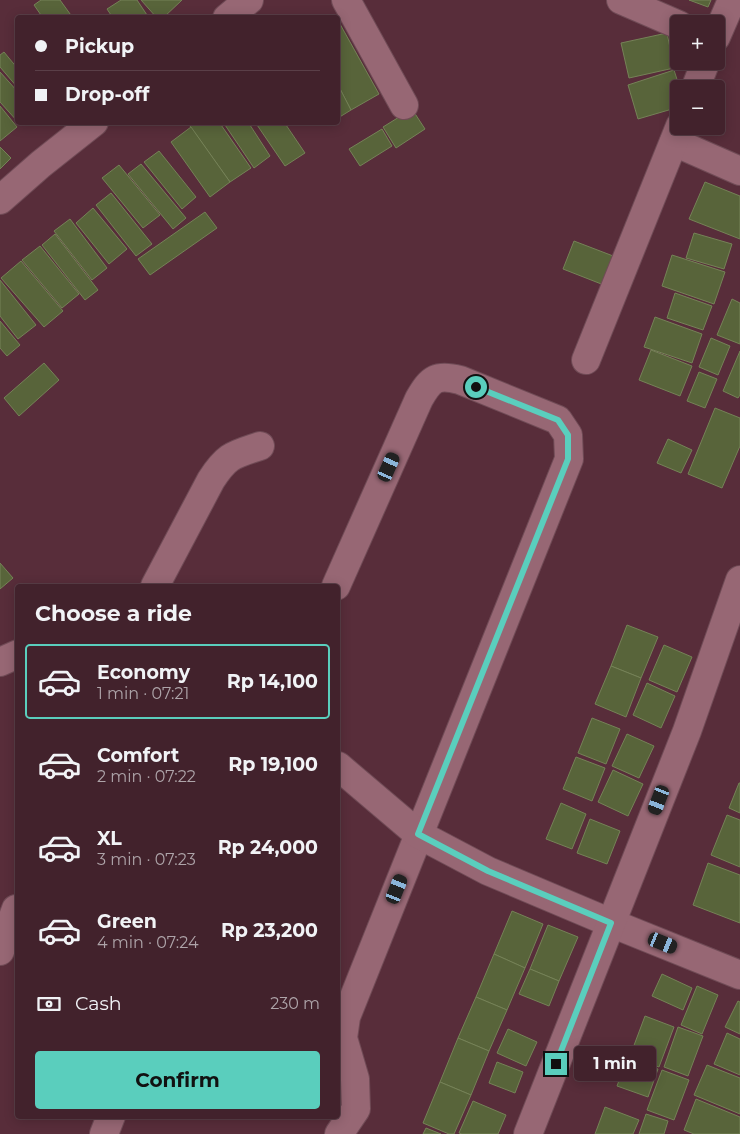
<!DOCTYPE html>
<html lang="en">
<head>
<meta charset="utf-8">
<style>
	body { margin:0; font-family:Montserrat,sans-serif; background:#4c2f38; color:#f1f3f6; height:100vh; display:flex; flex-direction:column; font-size:19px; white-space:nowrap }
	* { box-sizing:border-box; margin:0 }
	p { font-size:16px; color:#aea4a9 }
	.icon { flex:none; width:28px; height:28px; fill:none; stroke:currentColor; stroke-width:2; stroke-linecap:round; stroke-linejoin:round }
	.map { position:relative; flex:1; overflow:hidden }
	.drawer { position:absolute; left:15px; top:584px; width:325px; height:535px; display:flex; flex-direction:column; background:#42222c; border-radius:5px; box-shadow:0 2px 12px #0003,0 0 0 1px #5a3f48 }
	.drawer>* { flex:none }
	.top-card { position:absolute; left:15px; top:15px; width:325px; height:110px; border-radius:5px; box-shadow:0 2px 12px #0003,0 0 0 1px #5a3f48; display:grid; align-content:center; height:110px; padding:0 20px; background:#42222c }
	.fabs { position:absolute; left:670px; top:15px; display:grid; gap:10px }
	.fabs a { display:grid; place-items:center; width:55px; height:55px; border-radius:5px; background:#42222c; box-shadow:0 2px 12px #0003,0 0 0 1px #5a3f48; font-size:25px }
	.end { position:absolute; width:22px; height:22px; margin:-11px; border:6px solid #5acebd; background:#111; box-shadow:0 0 0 2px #111 }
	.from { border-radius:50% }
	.bubble { position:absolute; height:35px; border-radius:5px; background:#42222c; box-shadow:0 2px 12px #0003,0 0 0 1px #5a3f48; font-size:16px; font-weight:700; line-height:35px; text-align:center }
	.car { position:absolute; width:15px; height:30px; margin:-15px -8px; border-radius:6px; box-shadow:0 0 4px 1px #0007; background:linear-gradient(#222 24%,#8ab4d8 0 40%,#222 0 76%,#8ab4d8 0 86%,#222 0) }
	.top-card b { display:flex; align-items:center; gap:18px; height:48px; font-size:19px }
	.top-card b+b { border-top:1px solid #5a3f48 }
	.top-card i { width:12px; height:12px; background:#f1f3f6 }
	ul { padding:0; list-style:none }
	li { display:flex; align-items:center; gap:15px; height:75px; margin:0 10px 8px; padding:0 10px; border:2px solid transparent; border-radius:5px }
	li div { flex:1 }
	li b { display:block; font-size:19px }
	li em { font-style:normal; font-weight:700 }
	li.active { border-color:#5acebd }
	li>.icon { width:45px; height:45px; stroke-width:1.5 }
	h2 { padding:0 20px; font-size:22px; line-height:60px }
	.pay { display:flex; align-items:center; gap:12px; height:55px; padding:0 20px; font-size:19px }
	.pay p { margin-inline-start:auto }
	.cta { display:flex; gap:10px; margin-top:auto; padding:10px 20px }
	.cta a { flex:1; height:58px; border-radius:5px; background:#5acebd; color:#111; font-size:20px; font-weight:700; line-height:58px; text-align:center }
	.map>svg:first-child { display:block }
</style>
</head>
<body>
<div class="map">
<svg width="740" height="1134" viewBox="0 0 740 1134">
	<rect width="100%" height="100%" fill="#582d3a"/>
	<g fill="#58643a" stroke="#758257">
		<path d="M41,0h19l13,18h-30l-9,-13z"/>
		<path d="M121,0h16l12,18h-36l-6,-9z"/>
		<path d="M141,0h41l-19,18h-6z"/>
		<path d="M689,0h22l-3,7z"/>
		<path d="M340,24l39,70 -28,16 -13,-25v-59z"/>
		<path d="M667,33l7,35 -45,10 -8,-35z"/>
		<path d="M4,52l14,17v19l-18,-21v-12z"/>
		<path d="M674,70l6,19h-1v18l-41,12 -10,-34z"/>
		<path d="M0,72l18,20v30l-18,-20z"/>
		<path d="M338,85l13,25 -13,8z"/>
		<path d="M0,106l17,21 -17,14z"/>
		<path d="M412,109l13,20 -29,19 -13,-21z"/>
		<path d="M195,122h24l32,46 -21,14 -40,-56z"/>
		<path d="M223,122h25l22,34 -16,12z"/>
		<path d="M255,122h29l21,31 -20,13z"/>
		<path d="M191,127l39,55 -20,15 -39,-55z"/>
		<path d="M382,129l10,17 -32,20 -11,-17z"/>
		<path d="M0,147l11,11 -11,11z"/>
		<path d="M159,151l37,46 -14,12 -38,-47z"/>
		<path d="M141,164l45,54 -13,11 -45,-55z"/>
		<path d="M119,165l41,50 -17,13 -41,-50z"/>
		<path d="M705,182l35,14v43l-51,-20z"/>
		<path d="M111,193l41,51 -16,12 -40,-51z"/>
		<path d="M93,208l34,41 -18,15 -33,-41z"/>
		<path d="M205,212l12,16 -67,47 -12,-16z"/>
		<path d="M70,219l37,49 -15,12 -38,-49z"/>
		<path d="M694,233l38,11 -8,25 -38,-11z"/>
		<path d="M55,234l43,56 -13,10 -43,-55z"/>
		<path d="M574,241l47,18 -12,28 -46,-18z"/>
		<path d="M40,246l39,48 -17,14 -40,-48z"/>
		<path d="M672,255l53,17 -11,32 -52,-18z"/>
		<path d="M21,261l42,50 -19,16 -43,-49z"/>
		<path d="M0,280l36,45 -18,14 -18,-23z"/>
		<path d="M675,293l37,13 -9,24 -36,-12z"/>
		<path d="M732,299l8,4v41l-23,-9z"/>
		<path d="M655,317l47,17 -10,29 -48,-16z"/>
		<path d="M0,321l20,24 -13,11 -7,-8z"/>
		<path d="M711,338l19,8 -12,29 -19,-8z"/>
		<path d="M651,350l41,16 -12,30 -41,-16z"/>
		<path d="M740,351v44l-2,3 -15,-7z"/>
		<path d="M44,363l15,17 -40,36 -15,-18z"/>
		<path d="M699,372l18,7 -12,29 -18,-7z"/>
		<path d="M715,408l25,10v28l-18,42 -34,-14z"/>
		<path d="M668,439l24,11 -11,23 -24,-10z"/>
		<path d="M0,563l13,15 -13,11z"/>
		<path d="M627,625l31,12 -17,41 -30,-12z"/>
		<path d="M664,645l28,12 -15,35 -28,-12z"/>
		<path d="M611,666l30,12 -15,39 -31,-13z"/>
		<path d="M647,683l28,13 -14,32 -28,-13z"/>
		<path d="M592,718l28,11 -14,35 -28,-11z"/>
		<path d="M627,734l27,12 -15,32 -27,-12z"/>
		<path d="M576,757l29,11 -13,33 -29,-12z"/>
		<path d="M613,770l30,14 -15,32 -30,-14z"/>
		<path d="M739,783h1v30l-11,-5z"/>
		<path d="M561,803l25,11 -14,35 -26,-10z"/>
		<path d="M727,815l13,5v47l-29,-12z"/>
		<path d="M590,819l30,12 -13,33 -30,-11z"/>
		<path d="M708,863l32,12v48l-47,-18z"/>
		<path d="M512,911l31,13 -18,44 -31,-14z"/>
		<path d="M548,925l30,12 -19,44 -29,-12z"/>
		<path d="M494,954l31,14 -18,42 -31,-13z"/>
		<path d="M530,969l29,12 -10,25 -30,-12z"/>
		<path d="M662,974l30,14 -9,22 -31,-14z"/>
		<path d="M697,986l21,9 -16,39 -21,-9z"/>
		<path d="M476,997l31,13 -18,41 -31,-13z"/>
		<path d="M738,1001l2,1v32l-15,-7z"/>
		<path d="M645,1016l29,11 -15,40 -29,-11z"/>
		<path d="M678,1027l25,9 -15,40 -24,-9z"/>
		<path d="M508,1029l29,13 -11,24 -29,-13z"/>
		<path d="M727,1033l13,6v36l-26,-11z"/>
		<path d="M458,1038l31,13 -18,44 -31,-13z"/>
		<path d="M627,1059l31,10 -10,28 -31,-11z"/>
		<path d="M497,1062l26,10 -8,21 -26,-10z"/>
		<path d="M707,1065l33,13v36l-46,-19z"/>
		<path d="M662,1070l27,10 -15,40 -27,-10z"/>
		<path d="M440,1082l31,13 -17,39h-5l-26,-11z"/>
		<path d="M696,1099l44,18v17h-46l-10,-4z"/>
		<path d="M473,1101l33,14 -8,19h-36l-3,-1z"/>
		<path d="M605,1107l34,13 -6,14h-38z"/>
		<path d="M646,1114l22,7 -4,13h-25z"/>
		<path d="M426,1128l15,6h-18z"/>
	</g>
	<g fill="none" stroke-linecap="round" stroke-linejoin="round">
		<defs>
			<g id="minor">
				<path d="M346,0l58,105"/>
				<path d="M621,0l58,25"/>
				<path d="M227,18l22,-18"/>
				<path d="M716,37l16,-37"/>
				<path d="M695,89l11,-28"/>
				<path d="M674,142l66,29"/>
				<path d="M0,200l41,-36 53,-42"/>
				<path d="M586,360l94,-234"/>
				<path d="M155,586l56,-106c16,-25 22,-25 49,-34"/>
				<path d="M336,586l83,-187c12,-21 18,-25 41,-19l98,40 10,15 1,24 -223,558 -3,21 12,41 1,30 -17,25"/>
				<path d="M0,662l18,-8"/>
				<path d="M338,766l80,68 70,37 123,52 129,52"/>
				<path d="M0,951l16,-42"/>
				<path d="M104,1134l7,-18"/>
				<path d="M528,1134l159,-403 53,-151"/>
			</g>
		</defs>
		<use href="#minor" stroke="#704b56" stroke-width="30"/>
		<use href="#minor" stroke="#976774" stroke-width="28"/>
	</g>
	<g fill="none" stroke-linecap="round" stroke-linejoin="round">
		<path stroke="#5acebd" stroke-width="6" d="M476,387l82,33 10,15v24l-150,375 70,37 123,52 -55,141"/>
	</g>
</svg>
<div class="fabs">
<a>+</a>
<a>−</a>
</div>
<i class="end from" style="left:476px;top:387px"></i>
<i class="end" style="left:556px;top:1064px"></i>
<div class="bubble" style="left:574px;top:1046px;width:82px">1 min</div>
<i class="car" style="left:389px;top:467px;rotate:24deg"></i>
<i class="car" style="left:659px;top:800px;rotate:201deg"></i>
<i class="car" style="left:397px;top:889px;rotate:22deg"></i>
<i class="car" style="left:663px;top:943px;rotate:112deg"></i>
<div class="top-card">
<b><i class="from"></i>Pickup</b>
<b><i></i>Drop-off</b>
</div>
<section class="drawer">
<h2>Choose a ride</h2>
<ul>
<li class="active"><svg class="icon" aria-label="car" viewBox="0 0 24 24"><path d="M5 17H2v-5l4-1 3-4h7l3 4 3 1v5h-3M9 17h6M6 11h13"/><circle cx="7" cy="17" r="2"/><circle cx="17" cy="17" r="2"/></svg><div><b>Economy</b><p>1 min · 07:21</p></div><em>Rp 14,100</em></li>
<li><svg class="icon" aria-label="car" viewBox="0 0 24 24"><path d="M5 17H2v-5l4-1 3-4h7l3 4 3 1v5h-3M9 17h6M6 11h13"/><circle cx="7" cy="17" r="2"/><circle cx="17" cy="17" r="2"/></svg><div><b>Comfort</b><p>2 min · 07:22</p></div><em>Rp 19,100</em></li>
<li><svg class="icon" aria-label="car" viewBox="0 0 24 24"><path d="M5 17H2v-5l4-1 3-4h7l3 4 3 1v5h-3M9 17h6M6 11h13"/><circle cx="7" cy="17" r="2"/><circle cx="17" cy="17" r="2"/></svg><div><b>XL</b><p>3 min · 07:23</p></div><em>Rp 24,000</em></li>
<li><svg class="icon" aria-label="car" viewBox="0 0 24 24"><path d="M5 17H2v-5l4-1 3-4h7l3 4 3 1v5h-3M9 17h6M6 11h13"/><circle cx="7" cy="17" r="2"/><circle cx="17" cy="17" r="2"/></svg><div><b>Green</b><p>4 min · 07:24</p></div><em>Rp 23,200</em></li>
</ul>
<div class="pay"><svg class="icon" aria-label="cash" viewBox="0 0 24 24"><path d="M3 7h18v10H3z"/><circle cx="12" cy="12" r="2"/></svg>Cash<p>230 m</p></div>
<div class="cta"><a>Confirm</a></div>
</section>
</div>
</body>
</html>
